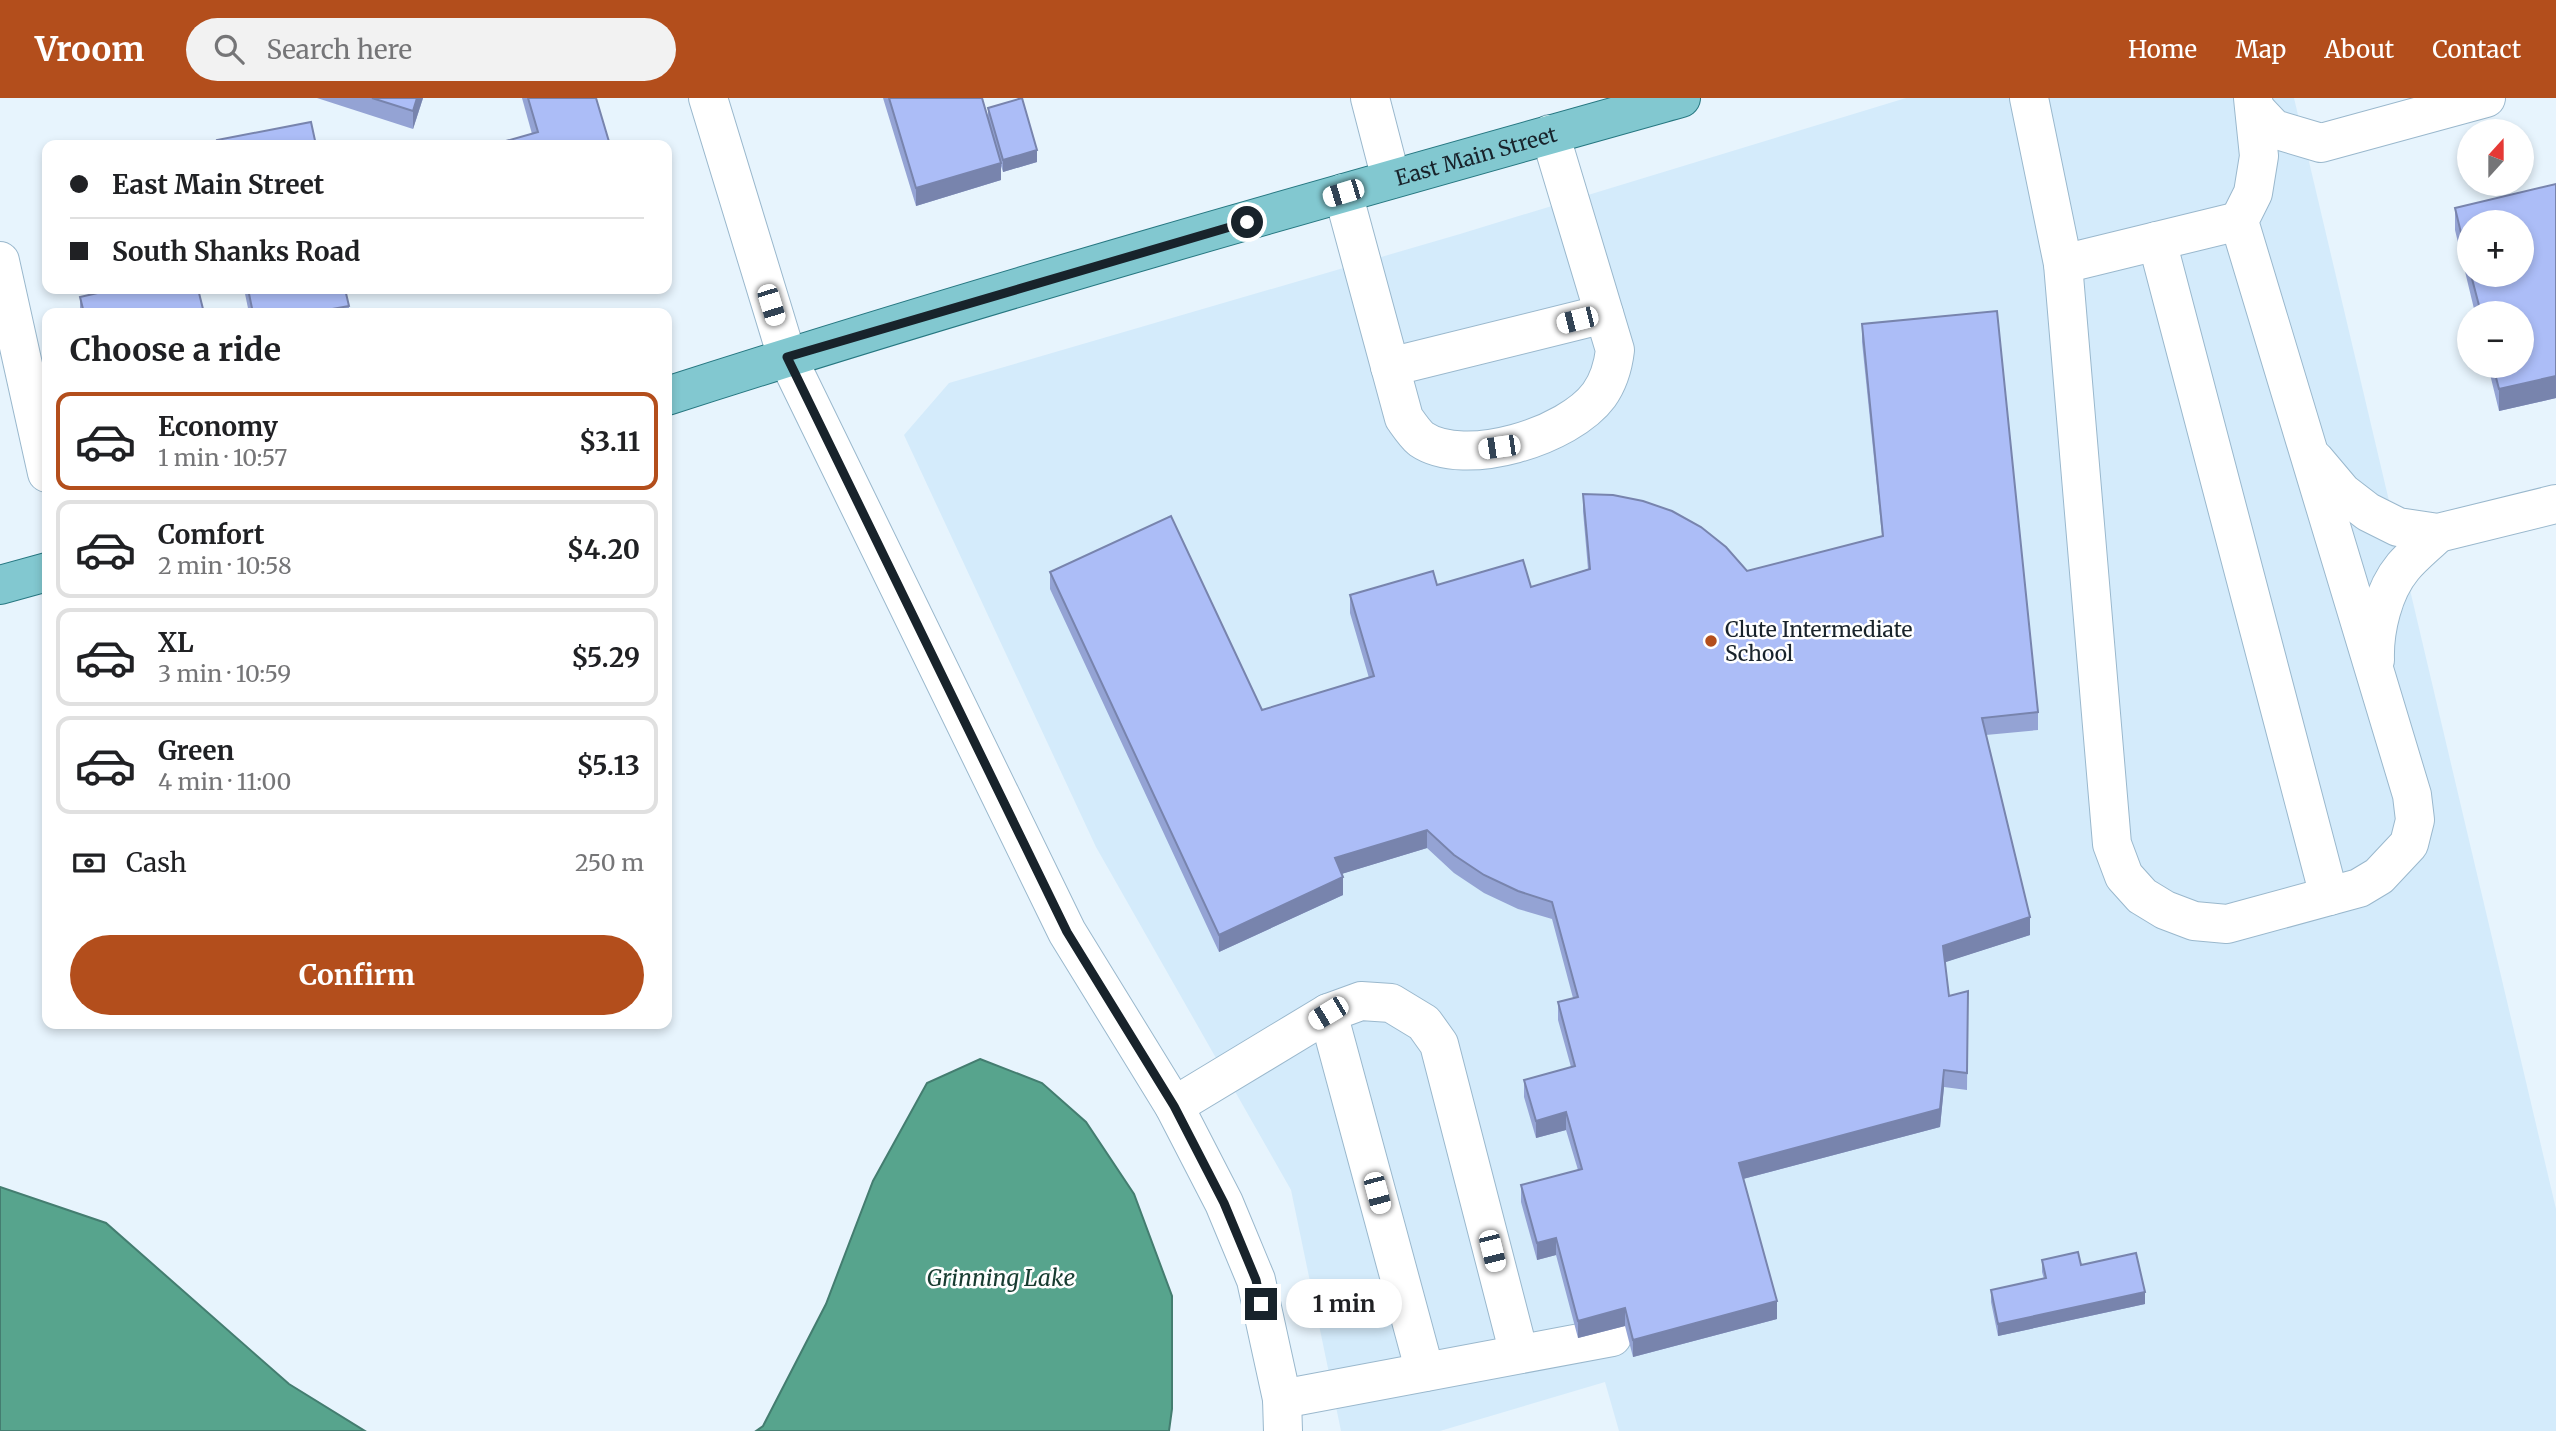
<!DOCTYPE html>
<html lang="en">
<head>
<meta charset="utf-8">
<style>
	body { margin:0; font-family:Merriweather,serif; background:#f2f2f2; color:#202124; height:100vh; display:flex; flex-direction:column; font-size:26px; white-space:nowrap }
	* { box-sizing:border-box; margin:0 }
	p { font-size:23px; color:#757577 }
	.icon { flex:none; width:38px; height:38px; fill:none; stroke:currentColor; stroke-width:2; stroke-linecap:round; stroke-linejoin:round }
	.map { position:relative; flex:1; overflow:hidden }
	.drawer { position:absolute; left:42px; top:210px; width:630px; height:721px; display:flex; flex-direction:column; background:#fff; border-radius:14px; box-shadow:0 4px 10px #0003 }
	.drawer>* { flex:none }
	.hud { position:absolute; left:42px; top:42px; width:630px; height:154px; border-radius:14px; box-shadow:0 4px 10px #0003; display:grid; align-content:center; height:154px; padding:0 28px; background:#fff }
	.needle { width:46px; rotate:21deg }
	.fabs { position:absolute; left:2457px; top:21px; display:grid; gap:14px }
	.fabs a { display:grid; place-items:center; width:77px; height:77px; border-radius:50%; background:#fff; box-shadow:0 4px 10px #0003; font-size:35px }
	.end { position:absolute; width:32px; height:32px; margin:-16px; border:9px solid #18232b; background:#fff; box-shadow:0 0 0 4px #fff }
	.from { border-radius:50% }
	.bubble { position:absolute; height:49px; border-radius:24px; background:#fff; box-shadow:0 4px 10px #0003; font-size:23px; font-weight:700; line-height:49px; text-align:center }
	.car { position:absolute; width:21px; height:42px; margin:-21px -10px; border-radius:9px; box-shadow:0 0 5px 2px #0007; background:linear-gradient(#fff 24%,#345 0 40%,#fff 0 76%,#345 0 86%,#fff 0) }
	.hud b { display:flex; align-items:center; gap:24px; height:66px; font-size:26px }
	.hud b+b { border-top:2px solid #e0e0e0 }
	.hud i { width:18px; height:18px; background:#202124 }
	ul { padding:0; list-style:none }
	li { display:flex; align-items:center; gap:21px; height:98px; margin:0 14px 10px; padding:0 14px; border:4px solid #e0e0e0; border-radius:14px }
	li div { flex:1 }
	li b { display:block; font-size:26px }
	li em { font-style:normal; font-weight:700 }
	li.on { border-color:#b34e1c }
	li>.icon { width:63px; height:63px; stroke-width:1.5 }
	h2 { padding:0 28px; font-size:32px; line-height:84px }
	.pay { display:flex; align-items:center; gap:18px; height:77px; padding:0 28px; font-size:26px }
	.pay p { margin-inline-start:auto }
	.action { display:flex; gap:14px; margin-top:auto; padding:14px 28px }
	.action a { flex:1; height:80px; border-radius:42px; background:#b34e1c; color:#fff; font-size:28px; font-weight:700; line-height:80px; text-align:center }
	header { display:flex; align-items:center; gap:42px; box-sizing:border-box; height:98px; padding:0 35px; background:#b34e1c; color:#fff }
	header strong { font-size:33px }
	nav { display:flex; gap:38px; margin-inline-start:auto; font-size:24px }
	.search { width:490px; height:63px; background:#f2f2f2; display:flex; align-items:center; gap:18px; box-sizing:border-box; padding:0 24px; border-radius:38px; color:#757577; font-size:26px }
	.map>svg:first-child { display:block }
</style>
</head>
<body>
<header>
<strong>Vroom</strong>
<div class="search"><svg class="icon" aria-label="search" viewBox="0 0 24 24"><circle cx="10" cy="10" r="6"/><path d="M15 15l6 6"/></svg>Search here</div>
<nav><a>Home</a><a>Map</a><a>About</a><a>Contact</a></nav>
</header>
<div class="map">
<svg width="2556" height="1333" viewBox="0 0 2556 1333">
	<rect width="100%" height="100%" fill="#e7f4fd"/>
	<path fill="#d4ebfb" d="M1906,0h388l262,1111v222h-937l-14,-49 -165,49h-99l-50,-241 -195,-343 -192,-412 45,-52 511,-149z"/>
	<g fill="#57a48d" stroke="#447d70" stroke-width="2">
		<path d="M980,961l62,24 44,39 48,72 38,102v113l-3,22h-413l7,-5 63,-122 47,-123 54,-98z"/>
		<path d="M0,1089l106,36 183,161 76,47h-365z"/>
	</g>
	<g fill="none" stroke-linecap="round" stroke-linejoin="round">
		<defs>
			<g id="minor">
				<path d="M708,0l79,259 280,575 107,174 50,97 32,77 26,119 1,32"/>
				<path d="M1370,0l21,81"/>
				<path d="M2029,0l34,166 49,580 12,32 18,20 23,14 29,11 33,3 132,-36 20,-12 30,-32 6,-24 -3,-25 -173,-574 14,-28 6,-37 -6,-58"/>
				<path d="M2256,12l18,19 47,14 165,-45"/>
				<path d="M1343,95l61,225c5,7 11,16 17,21 44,30 148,-3 178,-44 10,-14 14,-28 16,-45l-65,-216"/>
				<path d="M2157,143l172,655"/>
				<path d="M0,163l47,212"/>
				<path d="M2063,166l176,-43"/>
				<path d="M1390,269l214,-53"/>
				<path d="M2315,362l27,32 26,20 30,15 40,6 118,-29"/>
				<path d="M2375,562c-1,-30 8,-69 28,-93 10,-12 24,-23 35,-34"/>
				<path d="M1328,915l97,359"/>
				<path d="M1174,1008l154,-93 33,-12 30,2 33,20 15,21 80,310"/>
				<path d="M1282,1301l330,-62"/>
			</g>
			<g id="major">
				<path id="s1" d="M667,298c335,-108 675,-203 1014,-298"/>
				<path d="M0,487l47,-13"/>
			</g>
		</defs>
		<use href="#minor" stroke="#9ab8cd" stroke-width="40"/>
		<use href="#major" stroke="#267781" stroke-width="40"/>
		<use href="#minor" stroke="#fff" stroke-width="38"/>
		<use href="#major" stroke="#82c8d0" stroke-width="38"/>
	</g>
	<g fill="#94a3d4" fill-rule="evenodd">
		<path d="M317,0h106l-10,31z"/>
		<path d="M522,0h74l14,47 -78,-11z"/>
		<path d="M883,0h99l6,21v-11l49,54 -34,10 -2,-6v14l-85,26z"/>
		<path d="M2556,86v214l-57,13 -11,-45h34v-53h-47l-20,-83v-22zM2469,124h53v53h-53z"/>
		<path d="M244,191h101l4,17v7h-100z"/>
		<path d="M80,199l124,16h-124z"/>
		<path d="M1862,226l176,388v18l-52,5 44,200 -85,27 4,34 19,-5 -1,99 -23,-3 -4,40 -197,52 34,140 -144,38 -8,-31 -47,12 -22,-83 -19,5 -16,-58v-17l57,-15 -12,-40 -30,8 -12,-41v-17l47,-13 -13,-47v-18l15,-4 -21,-79 -34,-10 -34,-16 -30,-20 -27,-25 -86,26 2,21 -124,57 -169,-363v-17l212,138 107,-32 -19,-65v-18l87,-10 94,2 57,-18 -5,-58v-17l164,77 135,-35 -20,-194z"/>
		<path d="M2042,1162l39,5 64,39 -147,32 -7,-34v-12l53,-11 -2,-7z"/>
	</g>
	<g fill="#7884ad">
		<path d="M417,0h6l-10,31v-18z"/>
		<path d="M1037,52v12l-34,10v-12z"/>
		<path d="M1001,65v17l-85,26v-18z"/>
		<path d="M2556,278v22l-57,13v-22z"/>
		<path d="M1427,732v18l-92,28v-18z"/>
		<path d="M1343,779v18l-124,57v-17z"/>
		<path d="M2030,819v18l-87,28v-17z"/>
		<path d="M1944,972v17l-4,40 -201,53v-17z"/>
		<path d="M1566,1014v18l-30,8v-17z"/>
		<path d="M1556,1140v17l-19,5v-17z"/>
		<path d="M2145,1194v12l-147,32v-12z"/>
		<path d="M1777,1203v18l-144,38v-17z"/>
		<path d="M1625,1210v18l-47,12v-17z"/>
	</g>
	<g fill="#acbdf7" stroke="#7884ad" stroke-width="2">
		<path d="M372,0h45l-4,13z"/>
		<path d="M528,0h68l14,47h-118l46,-13z"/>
		<path d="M889,0h93l19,65 -85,25z"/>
		<path d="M1022,0l15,52 -34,10 -15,-52z"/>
		<path d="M311,24l5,23h-98l-1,-5z"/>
		<path d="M2556,86v192l-57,13 -6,-23h29v-53h-41l-10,-38h51v-53h-53v44l-14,-58z"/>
		<path d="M115,191h83l6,24h-120l-4,-16z"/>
		<path d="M248,191h97l4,17 -39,7h-57z"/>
		<path d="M1997,213l41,401 -56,6 48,199 -87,29 6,50 19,-5 -1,82 -23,-3 -4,39 -201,54 38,138 -144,39 -8,-32 -47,13 -22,-83 -19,5 -16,-58 61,-16 -16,-57 -30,9 -12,-41 51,-14 -17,-64 20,-5 -26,-95 -34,-11 -34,-16 -30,-20 -27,-25 -92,28 8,19 -124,58 -169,-363 121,-56 91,194 112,-34 -24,-81 83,-24 4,14 86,-25 8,27 59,-18 -7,-75 30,1 30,6 29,10 29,16 25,20 21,24 136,-35 -21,-212z"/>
		<path d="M2078,1154l3,13 55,-12 9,39 -147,32 -7,-34 55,-12 -4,-18z"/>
	</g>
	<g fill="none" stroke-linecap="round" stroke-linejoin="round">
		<path stroke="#18232b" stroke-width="9" d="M1247,124l-460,135 280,575 107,174 50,97 32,77 5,24"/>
	</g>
	<circle fill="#b34e1c" stroke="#fff" stroke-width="2.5" cx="1711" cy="543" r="7"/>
	<g text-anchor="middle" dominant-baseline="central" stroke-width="5" stroke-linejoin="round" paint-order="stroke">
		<g font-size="21" fill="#18232b" stroke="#fff">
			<text stroke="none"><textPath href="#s1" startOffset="844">East Main Street</textPath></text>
		</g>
		<g font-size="21" fill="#18232b" stroke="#fff" text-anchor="start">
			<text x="1725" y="531">Clute Intermediate<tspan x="1725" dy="24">School</tspan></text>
		</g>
		<g font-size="23" font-style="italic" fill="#183c31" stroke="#fff">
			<text x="1001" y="1179">Grinning Lake</text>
		</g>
	</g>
</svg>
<div class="fabs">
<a><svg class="needle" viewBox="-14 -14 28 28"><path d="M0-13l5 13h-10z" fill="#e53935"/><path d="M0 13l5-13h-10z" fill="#757577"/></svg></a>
<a>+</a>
<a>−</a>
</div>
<i class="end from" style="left:1247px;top:124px"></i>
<i class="end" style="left:1261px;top:1206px"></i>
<div class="bubble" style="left:1286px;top:1181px;width:116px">1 min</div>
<i class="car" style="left:1343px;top:95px;rotate:253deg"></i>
<i class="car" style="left:771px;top:207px;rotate:163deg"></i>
<i class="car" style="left:1577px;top:222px;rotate:256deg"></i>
<i class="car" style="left:1499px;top:349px;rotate:262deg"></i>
<i class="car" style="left:1328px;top:915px;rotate:239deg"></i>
<i class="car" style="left:1377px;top:1095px;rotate:165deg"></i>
<i class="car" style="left:1492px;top:1153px;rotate:166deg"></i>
<div class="hud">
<b><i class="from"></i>East Main Street</b>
<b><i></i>South Shanks Road</b>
</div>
<section class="drawer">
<h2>Choose a ride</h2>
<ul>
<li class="on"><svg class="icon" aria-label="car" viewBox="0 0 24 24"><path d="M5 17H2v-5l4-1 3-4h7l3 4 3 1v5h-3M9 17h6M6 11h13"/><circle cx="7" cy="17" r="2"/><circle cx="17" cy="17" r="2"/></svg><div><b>Economy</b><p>1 min · 10:57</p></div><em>$3.11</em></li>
<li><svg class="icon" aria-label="car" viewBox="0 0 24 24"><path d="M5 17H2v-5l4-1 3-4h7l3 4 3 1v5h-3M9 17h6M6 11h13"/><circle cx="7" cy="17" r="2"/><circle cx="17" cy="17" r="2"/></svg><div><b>Comfort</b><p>2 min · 10:58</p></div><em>$4.20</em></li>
<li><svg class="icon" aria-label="car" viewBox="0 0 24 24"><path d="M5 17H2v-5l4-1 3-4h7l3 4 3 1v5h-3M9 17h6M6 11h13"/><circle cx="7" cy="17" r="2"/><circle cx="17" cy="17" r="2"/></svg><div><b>XL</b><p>3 min · 10:59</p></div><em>$5.29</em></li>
<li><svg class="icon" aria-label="car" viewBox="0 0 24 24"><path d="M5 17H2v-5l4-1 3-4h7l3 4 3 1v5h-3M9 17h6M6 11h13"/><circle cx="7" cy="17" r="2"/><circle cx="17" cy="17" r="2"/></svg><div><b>Green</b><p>4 min · 11:00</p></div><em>$5.13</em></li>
</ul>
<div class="pay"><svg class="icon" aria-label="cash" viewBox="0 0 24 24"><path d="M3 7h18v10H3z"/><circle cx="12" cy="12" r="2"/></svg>Cash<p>250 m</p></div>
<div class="action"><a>Confirm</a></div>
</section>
</div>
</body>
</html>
